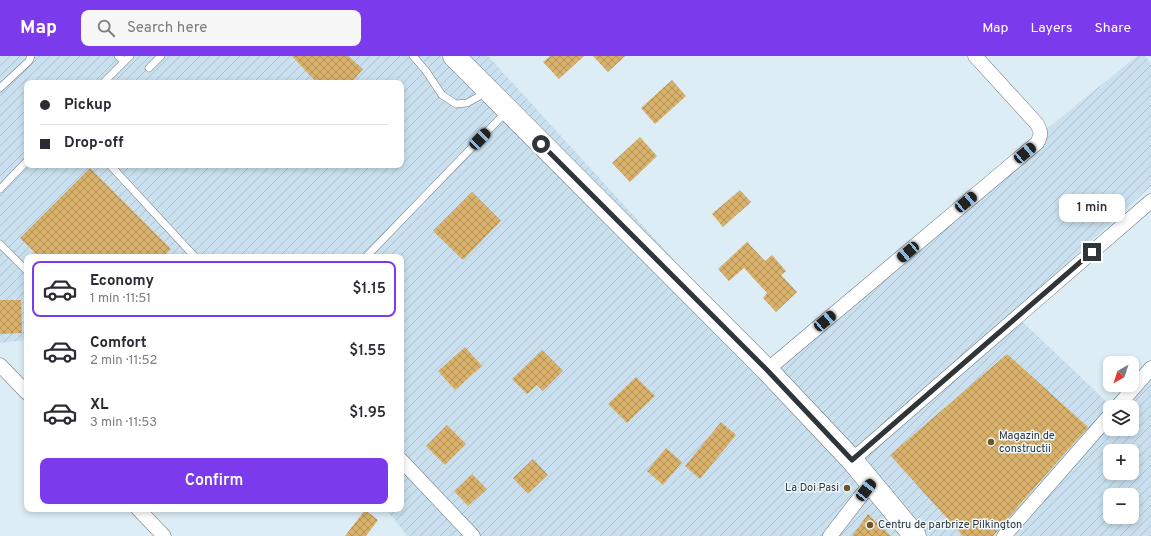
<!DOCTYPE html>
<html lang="en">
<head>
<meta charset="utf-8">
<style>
	body { margin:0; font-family:Overpass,sans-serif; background:#f7f7f7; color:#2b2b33; height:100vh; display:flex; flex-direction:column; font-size:15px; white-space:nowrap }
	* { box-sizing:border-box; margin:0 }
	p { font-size:13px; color:#7c7c81 }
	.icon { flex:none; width:22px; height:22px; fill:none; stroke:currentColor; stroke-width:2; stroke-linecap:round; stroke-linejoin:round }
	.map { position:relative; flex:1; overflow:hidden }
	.drawer { position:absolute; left:24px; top:198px; width:380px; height:258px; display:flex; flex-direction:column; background:#fff; border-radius:8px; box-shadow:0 2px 6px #0003 }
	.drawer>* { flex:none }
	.top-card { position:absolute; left:24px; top:24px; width:380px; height:88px; border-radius:8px; box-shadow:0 2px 6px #0003; display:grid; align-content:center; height:88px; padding:0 16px; background:#fff }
	.needle { width:26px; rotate:219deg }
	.controls { position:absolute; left:1103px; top:300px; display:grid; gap:8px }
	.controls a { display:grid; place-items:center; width:36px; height:36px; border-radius:8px; background:#fff; box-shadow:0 2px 6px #0003; font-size:20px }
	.end { position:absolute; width:18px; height:18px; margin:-9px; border:5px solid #2f3539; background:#fff; box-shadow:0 0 0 2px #fff }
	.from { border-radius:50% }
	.bubble { position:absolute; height:28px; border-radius:8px; background:#fff; box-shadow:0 2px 6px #0003; font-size:13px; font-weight:600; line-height:28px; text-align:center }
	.car { position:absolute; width:12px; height:24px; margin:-12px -6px; border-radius:5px; box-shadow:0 0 3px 1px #0007; background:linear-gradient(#222 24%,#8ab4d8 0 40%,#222 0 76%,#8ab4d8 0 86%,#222 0) }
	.top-card b { display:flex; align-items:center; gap:14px; height:38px; font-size:15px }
	.top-card b+b { border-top:1px solid #e1e1e2 }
	.top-card i { width:10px; height:10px; background:#2b2b33 }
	ul { padding:7px 0 0; list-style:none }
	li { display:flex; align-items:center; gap:12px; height:56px; margin:0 8px 6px; padding:0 8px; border:2px solid transparent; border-radius:8px }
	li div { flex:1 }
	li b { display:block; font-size:15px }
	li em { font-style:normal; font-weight:600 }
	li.current { border-color:#7c3aed }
	li>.icon { width:36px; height:36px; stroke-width:1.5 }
	.action { display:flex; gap:8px; margin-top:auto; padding:8px 16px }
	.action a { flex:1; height:46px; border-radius:8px; background:#7c3aed; color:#fff; font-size:16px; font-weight:600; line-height:46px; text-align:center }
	header { display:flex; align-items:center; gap:24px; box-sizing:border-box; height:56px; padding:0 20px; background:#7c3aed; color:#fff }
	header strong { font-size:19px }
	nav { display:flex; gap:22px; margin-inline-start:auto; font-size:14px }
	.search { width:280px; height:36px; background:#f7f7f7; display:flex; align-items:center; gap:10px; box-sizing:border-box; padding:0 14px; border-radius:8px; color:#7c7c81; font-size:15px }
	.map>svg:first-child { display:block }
</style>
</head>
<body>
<header>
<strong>Map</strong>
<div class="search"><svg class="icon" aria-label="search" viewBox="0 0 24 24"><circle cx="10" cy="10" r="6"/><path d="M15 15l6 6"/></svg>Search here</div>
<nav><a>Map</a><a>Layers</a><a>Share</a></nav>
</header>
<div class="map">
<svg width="1151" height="480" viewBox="0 0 1151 480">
	<defs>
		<pattern id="industrial-furrows" width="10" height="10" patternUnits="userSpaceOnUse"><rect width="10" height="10" fill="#cae0ee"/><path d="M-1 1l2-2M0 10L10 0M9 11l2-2" fill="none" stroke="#aec1cd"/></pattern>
		<pattern id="building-cross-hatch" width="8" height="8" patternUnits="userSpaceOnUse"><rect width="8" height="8" fill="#d9b16b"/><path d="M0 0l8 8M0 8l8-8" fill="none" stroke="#b09159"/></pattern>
	</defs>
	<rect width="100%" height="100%" fill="#ddedf6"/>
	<path fill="url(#industrial-furrows)" fill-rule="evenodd" d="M0,0h488l280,307 181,-155 188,-152h8l6,8v122l-138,127 97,92 41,-38v169h-744l-11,-15 -11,-12h16v-252h-374v83l-27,3zM27,27h374v82h-374zM1110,351h22v22h-22zM1110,395h22v22h-22zM1110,439h22v22h-22z"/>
	<g fill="url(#building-cross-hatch)">
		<path d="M292,0h56l15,13 -12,14h-34z"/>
		<path d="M550,0h34l-25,23 -16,-17z"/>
		<path d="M593,0h32l-17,16z"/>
		<path d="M672,24l14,16 -31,28 -14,-16z"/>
		<path d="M640,81l17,19 -27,26 -18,-19z"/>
		<path d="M90,112l81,81 -8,8h-124l-19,-19z"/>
		<path d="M740,134l11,12 -28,25 -11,-13z"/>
		<path d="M472,136l29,29 -38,39 -30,-29z"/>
		<path d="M747,186l18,19 7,-6 14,16 -5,4 16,17 -21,20 -13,-14 4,-5 -23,-25 -15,13 -11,-12z"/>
		<path d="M0,244h21l1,33 -22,1z"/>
		<path d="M465,291l17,19 -27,24 -17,-19z"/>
		<path d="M542,294l21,21 -20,20 -6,-6 -10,9 -15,-15z"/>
		<path d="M1007,298l81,73 -73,83 -22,26h-30l-73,-81z"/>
		<path d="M636,321l19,19 -28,27 -19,-19z"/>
		<path d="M721,366l15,13 -36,44 -15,-13z"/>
		<path d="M447,369l19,19 -21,21 -19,-19z"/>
		<path d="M666,392l16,14 -19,23 -16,-14z"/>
		<path d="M533,403l15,16 -20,19 -15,-16z"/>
		<path d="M472,418l15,15 -19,17 -14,-15z"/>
		<path d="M365,454l13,10 -12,16h-21z"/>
		<path d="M868,458l23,22h-39z"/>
	</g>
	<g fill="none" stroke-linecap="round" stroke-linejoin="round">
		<defs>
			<g id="service">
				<path d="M118,0l6,5"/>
				<path d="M413,0l13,15 16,24 14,9 11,-1 20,-11"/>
				<path d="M149,12l12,-12"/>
				<path d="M103,27l27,-27"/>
				<path d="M0,32l29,-27 2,-5"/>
				<path d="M110,109l85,92"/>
				<path d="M0,133l27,-28"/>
				<path d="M0,188l27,27"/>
				<path d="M366,201l140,-145"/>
			</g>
			<g id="minor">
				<path d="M0,309l27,28"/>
				<path d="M767,314l270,-227c5,-9 4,-11 0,-19l-62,-68"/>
				<path d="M1117,351l34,-39"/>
				<path d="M401,404l72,76"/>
				<path d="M852,404l299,-259"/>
				<path d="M138,453l26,27"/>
				<path d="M830,480l41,-53"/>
				<path d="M1004,480l106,-121"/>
			</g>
			<path id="primary" d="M454,0l313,314 85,90 63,76"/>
		</defs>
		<use href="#service" stroke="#6a7880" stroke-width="8"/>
		<use href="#minor" stroke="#6a7880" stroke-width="15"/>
		<use href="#primary" stroke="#6a7880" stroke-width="23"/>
		<use href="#service" stroke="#fff" stroke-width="7"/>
		<use href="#minor" stroke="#fff" stroke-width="14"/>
		<use href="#primary" stroke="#fff" stroke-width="22"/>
	</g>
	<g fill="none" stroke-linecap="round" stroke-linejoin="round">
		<path stroke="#2f3539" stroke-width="5" d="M541,88l226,226 85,90 240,-208"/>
	</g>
	<g fill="#6e5426" stroke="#eff9fe" stroke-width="1.5">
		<circle cx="991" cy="386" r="4"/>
		<circle cx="847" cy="432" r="4"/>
		<circle cx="870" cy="469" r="4"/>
	</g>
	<g text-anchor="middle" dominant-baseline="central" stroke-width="3" stroke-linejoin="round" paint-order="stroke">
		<g font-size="11" fill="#2f3539" stroke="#eff9fe" text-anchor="start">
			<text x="999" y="380">Magazin de<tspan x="999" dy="13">constructii</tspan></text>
			<text x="839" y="432" text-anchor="end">La Doi Pasi</text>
			<text x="878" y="469">Centru de parbrize Pilkington</text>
		</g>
	</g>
</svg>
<div class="controls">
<a><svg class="needle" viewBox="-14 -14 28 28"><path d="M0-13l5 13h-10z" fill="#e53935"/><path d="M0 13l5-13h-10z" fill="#7c7c81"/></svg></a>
<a><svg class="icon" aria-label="layers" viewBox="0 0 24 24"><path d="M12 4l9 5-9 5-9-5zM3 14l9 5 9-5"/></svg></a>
<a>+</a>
<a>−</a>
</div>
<i class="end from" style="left:541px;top:88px"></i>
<i class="end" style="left:1092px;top:196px"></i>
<div class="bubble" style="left:1059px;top:138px;width:66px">1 min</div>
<i class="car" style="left:480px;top:83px;rotate:44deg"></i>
<i class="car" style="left:1025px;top:97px;rotate:50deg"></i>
<i class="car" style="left:966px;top:146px;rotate:50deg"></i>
<i class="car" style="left:908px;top:196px;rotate:230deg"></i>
<i class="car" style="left:825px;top:265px;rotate:50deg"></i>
<i class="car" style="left:866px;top:434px;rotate:38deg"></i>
<div class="top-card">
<b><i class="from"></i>Pickup</b>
<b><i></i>Drop-off</b>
</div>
<section class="drawer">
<ul>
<li class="current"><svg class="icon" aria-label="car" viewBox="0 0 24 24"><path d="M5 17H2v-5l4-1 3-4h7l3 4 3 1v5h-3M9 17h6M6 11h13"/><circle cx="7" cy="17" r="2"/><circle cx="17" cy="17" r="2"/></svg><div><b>Economy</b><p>1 min · 11:51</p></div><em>$1.15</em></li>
<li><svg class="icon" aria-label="car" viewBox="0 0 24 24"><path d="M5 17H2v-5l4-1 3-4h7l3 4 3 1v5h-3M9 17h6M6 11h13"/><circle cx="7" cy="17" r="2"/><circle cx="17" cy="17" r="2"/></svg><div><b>Comfort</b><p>2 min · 11:52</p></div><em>$1.55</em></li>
<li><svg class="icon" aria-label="car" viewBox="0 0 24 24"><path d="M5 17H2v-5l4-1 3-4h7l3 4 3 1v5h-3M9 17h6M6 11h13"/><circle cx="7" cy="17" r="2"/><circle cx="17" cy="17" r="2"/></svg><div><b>XL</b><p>3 min · 11:53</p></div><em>$1.95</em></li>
</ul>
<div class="action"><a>Confirm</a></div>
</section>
</div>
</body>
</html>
